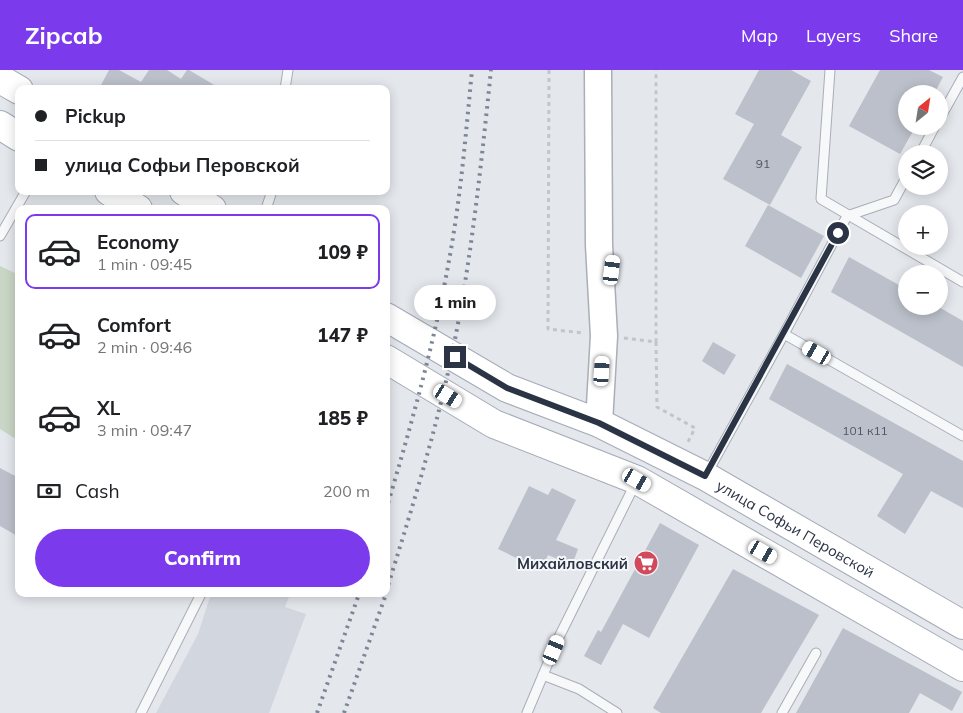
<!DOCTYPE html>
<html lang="en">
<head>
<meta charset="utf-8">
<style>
	body { margin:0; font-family:Mulish,sans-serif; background:#f2f2f2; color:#202124; height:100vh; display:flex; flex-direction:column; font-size:19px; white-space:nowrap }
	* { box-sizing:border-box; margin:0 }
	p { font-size:16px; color:#757577 }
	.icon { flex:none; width:28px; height:28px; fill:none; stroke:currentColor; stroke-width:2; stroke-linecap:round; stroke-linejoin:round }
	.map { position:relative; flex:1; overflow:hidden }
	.drawer { position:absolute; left:15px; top:135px; width:375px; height:392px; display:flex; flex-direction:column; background:#fff; border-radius:10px; box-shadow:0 2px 12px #0003 }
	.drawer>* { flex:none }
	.banner { position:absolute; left:15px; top:15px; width:375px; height:110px; border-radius:10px; box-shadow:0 2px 12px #0003; display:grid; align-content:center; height:110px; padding:0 20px; background:#fff }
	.needle { width:32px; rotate:30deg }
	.buttons { position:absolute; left:898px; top:15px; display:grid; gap:10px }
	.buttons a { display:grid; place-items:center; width:50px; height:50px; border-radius:50%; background:#fff; box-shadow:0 2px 12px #0003; font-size:25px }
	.end { position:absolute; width:22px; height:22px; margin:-11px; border:6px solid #2b3445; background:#fff; box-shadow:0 0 0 2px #fff }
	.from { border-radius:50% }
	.bubble { position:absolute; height:35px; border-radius:18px; background:#fff; box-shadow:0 2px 12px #0003; font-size:16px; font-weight:800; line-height:35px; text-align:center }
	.car { position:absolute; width:15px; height:30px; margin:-15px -8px; border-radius:6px; box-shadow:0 0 4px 1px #0007; background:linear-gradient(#fff 24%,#345 0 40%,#fff 0 76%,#345 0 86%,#fff 0) }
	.banner b { display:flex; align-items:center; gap:18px; height:48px; font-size:19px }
	.banner b+b { border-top:1px solid #e0e0e0 }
	.banner i { width:12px; height:12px; background:#202124 }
	ul { padding:9px 0 0; list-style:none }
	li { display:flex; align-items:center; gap:15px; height:75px; margin:0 10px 8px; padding:0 10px; border:2px solid transparent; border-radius:10px }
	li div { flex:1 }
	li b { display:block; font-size:19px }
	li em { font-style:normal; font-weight:800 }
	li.current { border-color:#7c3aed }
	li>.icon { width:45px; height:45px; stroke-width:1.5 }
	.pay { display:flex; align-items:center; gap:12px; height:55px; padding:0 20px; font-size:19px }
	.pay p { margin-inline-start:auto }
	.button { display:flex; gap:10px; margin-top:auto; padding:10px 20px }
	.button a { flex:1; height:58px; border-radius:30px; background:#7c3aed; color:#fff; font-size:20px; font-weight:800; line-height:58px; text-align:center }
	header { display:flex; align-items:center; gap:30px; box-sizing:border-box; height:70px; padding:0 25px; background:#7c3aed; color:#fff }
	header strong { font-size:24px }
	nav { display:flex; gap:28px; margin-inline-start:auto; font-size:18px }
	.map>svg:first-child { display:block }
</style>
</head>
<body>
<header>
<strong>Zipcab</strong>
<nav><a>Map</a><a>Layers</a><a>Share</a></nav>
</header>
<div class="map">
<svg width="963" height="643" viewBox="0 0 963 643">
	<rect width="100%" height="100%" fill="#e4e7ec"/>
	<path fill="#d2d6de" d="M211,524h79l-5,13 21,7 -37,99h-113l42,-79z"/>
	<path fill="#c9d6c5" d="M0,196l19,9v166l-19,-12z"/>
	<g fill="#bbc0ca">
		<path d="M109,0h10l22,12 8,-12h18l14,9 6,-9h2l32,19h-122z"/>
		<path d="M759,0h32l20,11 -30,54 21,12 -32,58 -47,-26 31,-55 -19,-10z"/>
		<path d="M880,0h49l14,7 -9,17h-28v32h10l-16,28 -51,-28z"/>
		<path d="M768,135l56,31 -23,42 -56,-32z"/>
		<path d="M849,187l57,32v17h31l26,15v46l-132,-75z"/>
		<path d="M713,272l23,13 -12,20 -22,-14z"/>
		<path d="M787,294l176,97v47l-32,-17 -26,43 -28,-18 26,-42 -134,-75z"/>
		<path d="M0,398l19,10v59l-19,-11z"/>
		<path d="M529,416l19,9 4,-7 24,12 -20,40 22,9 -6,16 -24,-10 -7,15 -43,-21z"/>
		<path d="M660,453l39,22 -50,93 -26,-14 -22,41 -17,-9 14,-26 3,2z"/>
		<path d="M733,499l86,46 -58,98h-100l-8,-5z"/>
		<path d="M843,558l119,64 -10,19 -32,-18 -11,20h-113z"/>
	</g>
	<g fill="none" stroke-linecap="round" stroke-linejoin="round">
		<defs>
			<g id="lane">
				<path d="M830,0l-9,129 142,83"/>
				<path d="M285,19l3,-19"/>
				<path d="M939,50l24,-43"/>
				<path d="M920,84l15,-28"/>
				<path d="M266,139l6,-18"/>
				<path d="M0,166l26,-45"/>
				<path d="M784,264l179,102"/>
				<path d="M706,405l78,-141 63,-118 47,-16 12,-22"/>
				<path d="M543,605l36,14 38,24"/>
				<path d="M141,643l60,-119"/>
				<path d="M527,643l32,-76 77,-155"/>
				<path d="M782,643l34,-60"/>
			</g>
			<path id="secondary" d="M598,0l1,175 5,91 -5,87"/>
			<g id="primary">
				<path d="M0,9l19,11"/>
				<path d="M0,55l19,12"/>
				<path d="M109,121l29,18"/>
				<path d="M184,121l28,18"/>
				<path id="s1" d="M386,247l121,71 92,35 106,53 258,149"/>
				<path d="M386,289l108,65 143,56 326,187"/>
			</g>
		</defs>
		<use href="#lane" stroke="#a9aeb7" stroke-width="11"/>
		<use href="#secondary" stroke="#a9aeb7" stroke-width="29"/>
		<use href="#primary" stroke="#a3abb8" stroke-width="30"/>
		<g stroke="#c2c5cb" stroke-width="3" stroke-dasharray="4 4" stroke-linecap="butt">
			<path d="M549,0l-1,259 35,4"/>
			<path d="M624,268l32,4v-272"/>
			<path d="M656,272l1,65 38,21 -7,14"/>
		</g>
		<use href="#lane" stroke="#f7f8fa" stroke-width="9"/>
		<use href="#secondary" stroke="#fff" stroke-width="26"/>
		<use href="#primary" stroke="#fff" stroke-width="28"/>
		<g stroke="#7d8696" stroke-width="4" stroke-dasharray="2.5 5" stroke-linecap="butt">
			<path d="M386,440c25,-84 49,-169 64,-255 11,-61 16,-123 22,-185"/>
			<path d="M386,522c24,-77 48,-154 65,-233 20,-95 30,-193 40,-289"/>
			<path d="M317,643l42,-119"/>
			<path d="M344,643l42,-119"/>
		</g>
	</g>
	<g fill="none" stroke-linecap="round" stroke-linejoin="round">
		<path stroke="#2b3445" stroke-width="6" d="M455,287l52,31 92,35 106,53 133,-243"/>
	</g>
	<defs>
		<symbol id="supermarket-disc" viewBox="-11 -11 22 22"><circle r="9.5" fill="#d1495b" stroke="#f4f6f9"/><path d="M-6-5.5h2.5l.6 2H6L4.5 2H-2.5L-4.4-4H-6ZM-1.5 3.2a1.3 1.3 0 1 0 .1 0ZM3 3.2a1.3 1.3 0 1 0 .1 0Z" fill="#fff"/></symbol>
	</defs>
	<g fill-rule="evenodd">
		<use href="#supermarket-disc" x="632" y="479" width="28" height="28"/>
	</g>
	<g text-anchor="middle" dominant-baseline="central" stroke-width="4" stroke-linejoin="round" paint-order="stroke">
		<g font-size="12" fill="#4f5766">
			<text x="763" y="93">91</text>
			<text x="865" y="360">101 к11</text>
		</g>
		<g font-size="15" fill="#2b3445" stroke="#f4f6f9">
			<text stroke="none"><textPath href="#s1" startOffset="462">улица Софьи Перовской</textPath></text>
		</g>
		<g font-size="15" font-weight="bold" fill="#2b3445" stroke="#f4f6f9" text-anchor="end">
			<text x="628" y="493">Михайловский</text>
		</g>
	</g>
</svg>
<div class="buttons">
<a><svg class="needle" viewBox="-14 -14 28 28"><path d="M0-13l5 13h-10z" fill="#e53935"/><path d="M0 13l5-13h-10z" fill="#757577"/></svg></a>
<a><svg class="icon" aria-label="layers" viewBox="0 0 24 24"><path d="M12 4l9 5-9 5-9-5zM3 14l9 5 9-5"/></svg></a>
<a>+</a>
<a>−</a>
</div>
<i class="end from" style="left:838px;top:163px"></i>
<i class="end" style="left:455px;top:287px"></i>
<div class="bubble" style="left:414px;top:215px;width:82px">1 min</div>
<i class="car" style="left:612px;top:200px;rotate:7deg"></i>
<i class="car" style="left:817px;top:283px;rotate:300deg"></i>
<i class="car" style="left:602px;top:301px;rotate:4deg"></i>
<i class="car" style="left:448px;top:326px;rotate:121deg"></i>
<i class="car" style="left:637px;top:410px;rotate:120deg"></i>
<i class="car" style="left:763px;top:482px;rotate:120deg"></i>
<i class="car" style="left:554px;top:580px;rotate:23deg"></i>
<div class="banner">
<b><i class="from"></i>Pickup</b>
<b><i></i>улица Софьи Перовской</b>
</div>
<section class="drawer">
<ul>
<li class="current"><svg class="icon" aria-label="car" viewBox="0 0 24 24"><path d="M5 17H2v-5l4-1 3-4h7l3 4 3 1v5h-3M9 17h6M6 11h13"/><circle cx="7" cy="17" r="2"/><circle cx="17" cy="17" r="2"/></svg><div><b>Economy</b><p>1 min · 09:45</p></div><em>109 ₽</em></li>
<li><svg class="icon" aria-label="car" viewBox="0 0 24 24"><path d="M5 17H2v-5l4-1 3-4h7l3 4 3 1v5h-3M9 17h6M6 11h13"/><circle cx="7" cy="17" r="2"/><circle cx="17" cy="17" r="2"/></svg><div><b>Comfort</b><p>2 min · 09:46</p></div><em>147 ₽</em></li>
<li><svg class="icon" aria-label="car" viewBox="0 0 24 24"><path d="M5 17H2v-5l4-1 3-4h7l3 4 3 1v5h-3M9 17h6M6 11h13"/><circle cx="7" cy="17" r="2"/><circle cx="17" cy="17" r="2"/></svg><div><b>XL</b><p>3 min · 09:47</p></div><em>185 ₽</em></li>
</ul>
<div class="pay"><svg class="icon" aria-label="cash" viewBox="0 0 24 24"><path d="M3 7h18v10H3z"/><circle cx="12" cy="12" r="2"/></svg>Cash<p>200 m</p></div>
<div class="button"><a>Confirm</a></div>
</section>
</div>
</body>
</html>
